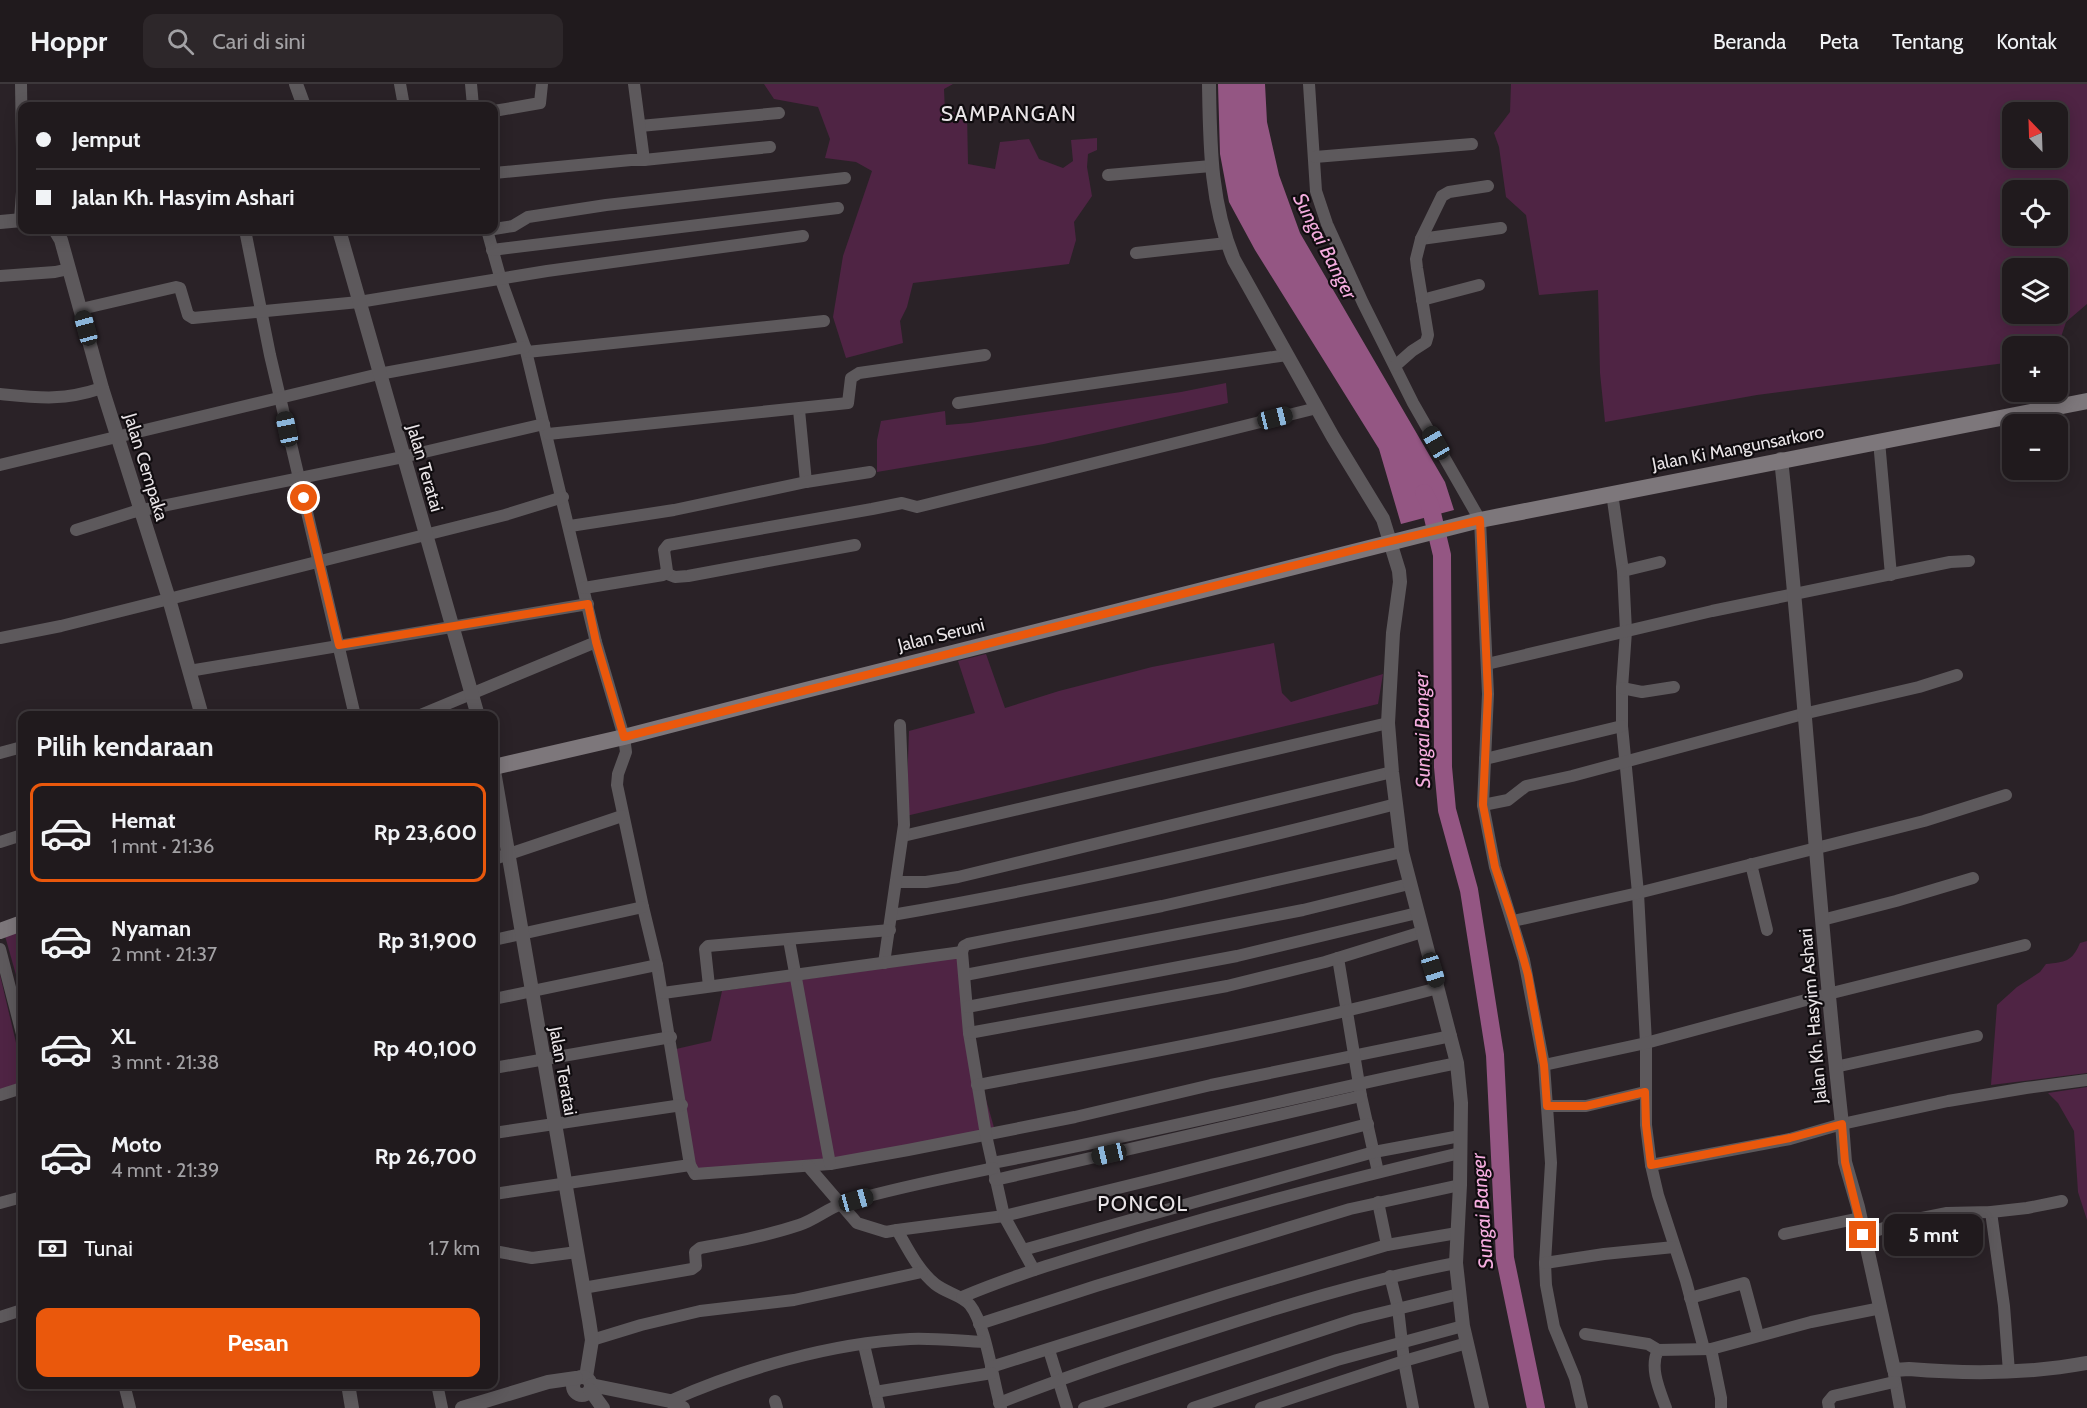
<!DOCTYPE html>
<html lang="id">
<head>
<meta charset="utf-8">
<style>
	body { margin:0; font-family:Cabin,sans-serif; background:#2d272a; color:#f1f3f6; height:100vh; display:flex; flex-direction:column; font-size:22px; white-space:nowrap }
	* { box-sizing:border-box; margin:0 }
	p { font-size:20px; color:#a2a1a4 }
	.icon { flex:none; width:33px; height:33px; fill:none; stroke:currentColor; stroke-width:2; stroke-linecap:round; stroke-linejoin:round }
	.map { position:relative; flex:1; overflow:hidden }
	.panel { position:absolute; left:18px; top:627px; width:480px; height:678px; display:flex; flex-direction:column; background:#201a1d; border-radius:12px; box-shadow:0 3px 15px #0003,0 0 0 2px #3d383b }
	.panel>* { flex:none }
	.guide { position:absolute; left:18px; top:18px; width:480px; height:132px; border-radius:12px; box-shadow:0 3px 15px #0003,0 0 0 2px #3d383b; display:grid; align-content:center; height:132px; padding:0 18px; background:#201a1d }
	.needle { width:39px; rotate:337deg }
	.controls { position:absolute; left:2002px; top:18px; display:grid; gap:12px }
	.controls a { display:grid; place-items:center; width:66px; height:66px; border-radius:12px; background:#201a1d; box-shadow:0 3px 15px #0003,0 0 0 2px #3d383b; font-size:30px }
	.end { position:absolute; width:27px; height:27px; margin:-14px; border:8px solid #ea580c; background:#fff; box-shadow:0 0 0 3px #fff }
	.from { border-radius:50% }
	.bubble { position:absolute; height:42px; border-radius:12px; background:#201a1d; box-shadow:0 3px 15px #0003,0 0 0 2px #3d383b; font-size:20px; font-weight:800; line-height:42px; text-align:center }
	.car { position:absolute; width:18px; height:36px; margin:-18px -9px; border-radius:8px; box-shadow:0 0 4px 2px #0007; background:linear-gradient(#222 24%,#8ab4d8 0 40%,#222 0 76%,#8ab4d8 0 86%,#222 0) }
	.guide b { display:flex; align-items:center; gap:21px; height:57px; font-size:22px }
	.guide b+b { border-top:2px solid #3d383b }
	.guide i { width:15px; height:15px; background:#f1f3f6 }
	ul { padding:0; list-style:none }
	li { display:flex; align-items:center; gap:18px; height:99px; margin:0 12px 9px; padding:0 6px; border:3px solid transparent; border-radius:12px }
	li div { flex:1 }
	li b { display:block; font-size:22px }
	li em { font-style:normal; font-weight:800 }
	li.active { border-color:#ea580c }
	li>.icon { width:54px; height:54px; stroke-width:1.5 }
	h2 { padding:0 18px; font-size:27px; line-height:72px }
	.pay { display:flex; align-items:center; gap:15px; height:66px; padding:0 18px; font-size:22px }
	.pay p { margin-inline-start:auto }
	.primary-button { display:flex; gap:12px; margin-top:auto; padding:12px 18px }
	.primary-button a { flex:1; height:69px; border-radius:12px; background:#ea580c; color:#fff; font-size:24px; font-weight:800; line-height:69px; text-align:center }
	header { display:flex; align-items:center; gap:36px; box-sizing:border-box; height:84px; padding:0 30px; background:#201a1d; border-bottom:2px solid #3d383b }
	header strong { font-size:28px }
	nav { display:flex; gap:33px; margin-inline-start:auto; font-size:21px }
	.search { width:420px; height:54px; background:#2d272a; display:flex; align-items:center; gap:15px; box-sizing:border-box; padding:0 21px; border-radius:12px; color:#a2a1a4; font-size:22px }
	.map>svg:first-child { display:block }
</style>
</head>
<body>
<header>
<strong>Hoppr</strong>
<div class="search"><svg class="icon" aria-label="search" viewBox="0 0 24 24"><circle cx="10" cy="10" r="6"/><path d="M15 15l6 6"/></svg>Cari di sini</div>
<nav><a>Beranda</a><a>Peta</a><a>Tentang</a><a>Kontak</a></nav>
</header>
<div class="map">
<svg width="2087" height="1324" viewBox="0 0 2087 1324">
	<rect width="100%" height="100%" fill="#2a2227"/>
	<g fill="#4f2444" fill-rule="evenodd">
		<path d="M764,0h189l-9,5 1,24 22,-1 1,52 27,5 5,-27 29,-3 10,20 24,9 10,-7 -2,-21 26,-2v12l-9,4 -1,13 5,29 -18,26 2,18 -7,24 -156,19 -6,24 -7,14 3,22 -57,15 -13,-41 10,-61 29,-85 -16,-9 -31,-4 5,-19 -12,-32 -44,-8z"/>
		<path d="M1511,0h576v220l-21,18 -8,24h-45v16l-256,33 -152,27 -5,-49 -2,-83 -59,5 -13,-80 -20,-18 -7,-50 -5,-14 16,-21zM2058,28v46h-45v-46zM2058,106v46h-45v-46zM2058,184v46h-45v-46z"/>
		<path d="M1226,299l2,20 -184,41 -167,28v-32l4,-19 64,-10 1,14 24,-2 211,-31z"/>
		<path d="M1274,559l8,50 9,9 92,-28 -5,30 -472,112 3,-85 66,-18 -17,-52 28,-7 19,54 54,-17 93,-24z"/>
		<path d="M22,846v66l-17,-60z"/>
		<path d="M2087,857v132l-96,12 6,-80 20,-18 23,-15 6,-8c19,-2 26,-2 34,-21z"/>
		<path d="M963,873l4,76 28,98 -154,31 -146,12 -19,-125 35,-8 11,-50z"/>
		<path d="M0,891l22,93v21l-22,6z"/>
		<path d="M2087,1003v133l-9,-28 -4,-61 -16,-28 -10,-10z"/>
	</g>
	<path fill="#945683" d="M1218,0h47l2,38 12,53 21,58 145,249 9,28 -53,14 -22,-75 -124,-199 -26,-48 -9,-48z"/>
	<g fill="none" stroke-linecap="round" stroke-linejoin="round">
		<path stroke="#945683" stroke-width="18" d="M1424,409l6,12 12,50 1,212 4,43 22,80 26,165 10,203 31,150"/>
		<g stroke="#5d595c" stroke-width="12">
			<path d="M21,0l1,65"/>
			<path d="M400,0l4,22"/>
			<path d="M471,0l2,22"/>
			<path d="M1309,0l7,107 11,33 36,79 50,100 67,117 8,174 -5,111 12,62 29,93 20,105 7,98 -6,100 1,22 8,42 21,51 7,30"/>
			<path d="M494,27l46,-8 2,-19"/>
			<path d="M640,42l139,-13"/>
			<path d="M1315,73l157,-13"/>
			<path d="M644,76l126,-13"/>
			<path d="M494,89l137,-13h13l-10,-76"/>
			<path d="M1108,91l103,-9"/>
			<path d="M20,136l2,-28"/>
			<path d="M494,145l19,-3 15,-9 78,-12 239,-27"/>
			<path d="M245,146l25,125 85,361"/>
			<path d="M487,146l14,50 24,67 71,295 28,95 2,15 -8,22 -1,11 26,122 14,58 33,200 5,9 135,-10 78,-14 167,-33 136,-32 240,-49"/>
			<path d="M1421,155l80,-11"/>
			<path d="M492,166l346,-42"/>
			<path d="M1136,169l91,-10"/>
			<path d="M0,192l55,-4 14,-3"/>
			<path d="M1422,216l57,-15"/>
			<path d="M81,225l95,-22 4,1 8,27 5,3 166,-16 188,-31 256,-35"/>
			<path d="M527,268l297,-31"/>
			<path d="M1395,282l17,-15 14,-9 2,-7 -11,-67 -1,-9 5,-20 21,-43 7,-4 39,-6"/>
			<path d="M0,310c40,4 63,7 102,-6"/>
			<path d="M958,319l329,-48"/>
			<path d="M799,326l7,72"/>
			<path d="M548,350l300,-31 3,-25 8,-5 126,-18"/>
			<path d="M1879,357l12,134"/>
			<path d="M0,381l379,-91 146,-27"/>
			<path d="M1612,409l11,78 3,60 -4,57v38l16,167 8,150v82l5,40 7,30 28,86 18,68"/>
			<path d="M570,442l104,-16 132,-28 64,-10"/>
			<path d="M76,446l57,-18 270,-55 141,-33"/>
			<path d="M1623,487l37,-9"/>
			<path d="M665,489l10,4 13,-1 167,-31"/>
			<path d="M584,504l79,-13 4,-4 -3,-21 4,-5 204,-36 30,-6 15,4 400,-99"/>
			<path d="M0,554l61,-12 444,-111 58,-18"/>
			<path d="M1487,580l225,-53 238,-49 19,-1"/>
			<path d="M189,587l399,-67"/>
			<path d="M1622,604l20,4 32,-5"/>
			<path d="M418,632l178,-74"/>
			<path d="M0,669l22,-6"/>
			<path d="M1485,675l137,-33"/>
			<path d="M1483,721l25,-5 18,-14 46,-10 231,-62 116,-27 38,-12"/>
			<path d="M903,752l485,-113"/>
			<path d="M0,758l22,-7"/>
			<path d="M494,775l128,-43"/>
			<path d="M1751,780l16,66"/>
			<path d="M896,798h30l32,-5 434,-105"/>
			<path d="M892,831c169,-29 338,-68 504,-111"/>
			<path d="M1822,836l74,-19 77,-23"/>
			<path d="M1513,837l125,-28 286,-72 82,-26"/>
			<path d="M494,856l149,-33"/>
			<path d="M789,856l41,224"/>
			<path d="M0,865l22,85"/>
			<path d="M962,868l2,-6 4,-2 194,-38 240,-54"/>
			<path d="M1338,874l23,138 17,76"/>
			<path d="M884,879l20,-138 -4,-100"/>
			<path d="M965,891l338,-65 106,-26"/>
			<path d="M709,902l-4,-37 3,-3 182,-16"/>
			<path d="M663,909l299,-41 7,81 17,102 18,81 -107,14"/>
			<path d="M494,915l163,-34"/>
			<path d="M967,923l270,-51 180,-43"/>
			<path d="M969,949l258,-47 98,-24 97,-30"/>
			<path d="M1544,981l102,-22 182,-49 197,-49"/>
			<path d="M1835,983l142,-31"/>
			<path d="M494,984l177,-31"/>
			<path d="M977,1001c154,-29 310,-57 461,-97"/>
			<path d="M0,1011l22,-7"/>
			<path d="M1547,1022h39l59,-14"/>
			<path d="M494,1049l188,-28"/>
			<path d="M992,1079c156,-29 309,-68 465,-100"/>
			<path d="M1651,1081l139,-26 52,-15 106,-23 78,-13 61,-8"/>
			<path d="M808,1082l49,57 29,9 11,-2c11,19 21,40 38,54 11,9 27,11 35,21 16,20 23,77 31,103"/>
			<path d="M995,1096l366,-84"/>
			<path d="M494,1110l196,-29"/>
			<path d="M1378,1118l9,43"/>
			<path d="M0,1119l22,-6"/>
			<path d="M1991,1128l13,94 5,66"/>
			<path d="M1784,1150l76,-16"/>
			<path d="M1863,1151l39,-13 45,-9 44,-1 36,-4 35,-7"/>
			<path d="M1023,1166l351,-98 86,-16"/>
			<path d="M494,1167l38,7 45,-6"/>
			<path d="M1545,1179l59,-9 70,-7"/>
			<path d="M1034,1186l-30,-54 155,-38 209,-54"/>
			<path d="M1390,1192l8,32 6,53 9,47"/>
			<path d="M583,1204l109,-19 4,-3 -1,-14 5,-4c33,-6 66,-12 99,-23 16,-5 29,-17 45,-22 49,-15 100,-24 149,-35"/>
			<path d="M962,1213c62,-26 126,-44 190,-63 102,-30 205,-57 308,-81"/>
			<path d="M1690,1214l54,-15 14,52"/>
			<path d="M0,1233l22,-7"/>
			<path d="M979,1240l117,-38 254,-77 110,-24"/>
			<path d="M1585,1250l63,10 10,6"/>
			<path d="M592,1256l49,-15 59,-14 94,-11 128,-28"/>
			<path d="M864,1261l15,63"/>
			<path d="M1711,1265l10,49v10"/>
			<path d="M1049,1266l18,58"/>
			<path d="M991,1283l235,-74 161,-48 70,-12"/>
			<path d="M1894,1290l6,34"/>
			<path d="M124,1300l6,24"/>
			<path d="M437,1300l5,24"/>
			<path d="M875,1308l117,-19"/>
			<path d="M670,1317c72,-32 161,-58 240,-62 25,-1 50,2 74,3"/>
			<path d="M775,1317l2,7"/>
			<path d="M999,1319c65,-26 132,-48 198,-69 86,-28 170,-54 259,-71"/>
			<path d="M1084,1324l272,-89 103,-25"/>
			<path d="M1193,1324l144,-48 126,-34"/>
			<path d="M1261,1324l143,-47 63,-18"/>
			<path d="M1666,1324c-6,-17 -17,-40 -8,-58l53,-1 100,-27 70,-14"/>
			<path d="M1829,1324l-1,-6 5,-6 61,-14"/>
		</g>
		<g stroke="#5d595c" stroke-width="14">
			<path d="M296,0l8,22"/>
			<path d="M1209,0c1,60 1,119 25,176l99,177 50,82 16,52 1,11 -7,51 -5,90 4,49 10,80 55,211 4,40 -1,82 -4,78 7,63 19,82"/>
			<path d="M0,138l22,-2"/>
			<path d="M55,146l6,10 41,148 67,211 33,117"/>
			<path d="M339,146l139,486"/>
			<path d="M1781,375c24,222 36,444 61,665l3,38 13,45 36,163 15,-1c59,5 119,5 178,-6"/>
			<path d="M494,687l95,549 3,20 -6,37"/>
			<circle cx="582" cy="1302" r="9"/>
			<path d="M348,1300l4,24"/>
			<path d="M591,1301l79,16 13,7"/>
			<path d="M590,1306l13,18"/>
			<path d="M462,1324l86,-26 28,-4"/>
		</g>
		<g stroke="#7d777b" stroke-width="16">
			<path d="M494,683l130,-30 178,-46 678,-171 607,-119"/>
			<path d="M0,847l22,-8"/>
		</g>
	</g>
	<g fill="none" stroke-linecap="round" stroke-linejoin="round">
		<path stroke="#ea580c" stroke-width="8" d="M304,414l35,147 249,-41 8,38 28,95 742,-190 114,-27 8,174 -5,111 12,62 18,54 15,54 16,90 3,41h39l59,-14 1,33 5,40 139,-27 52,-14 3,38 18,73"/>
	</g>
	<g text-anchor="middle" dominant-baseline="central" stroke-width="4.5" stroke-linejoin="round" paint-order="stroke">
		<g font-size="18" fill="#e9e4e7" stroke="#100c0f">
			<text transform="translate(1738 364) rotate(-11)">Jalan Ki Mangunsarkoro</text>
			<text transform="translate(146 383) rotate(73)">Jalan Cempaka</text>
			<text transform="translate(425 384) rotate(74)">Jalan Teratai</text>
			<text transform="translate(941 551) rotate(-14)">Jalan Seruni</text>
			<text transform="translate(1813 932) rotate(-95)">Jalan Kh. Hasyim Ashari</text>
			<text transform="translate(563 987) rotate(80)">Jalan Teratai</text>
		</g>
		<g font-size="20" font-style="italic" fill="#f5addf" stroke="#100c0f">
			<text transform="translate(1325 162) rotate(63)">Sungai Banger</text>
			<text transform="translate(1422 646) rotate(-91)">Sungai Banger</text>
			<text transform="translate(1482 1127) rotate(-94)">Sungai Banger</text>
		</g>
		<g font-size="21" letter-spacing="1.5" fill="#e9e4e7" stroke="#100c0f">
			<text x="1009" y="29">SAMPANGAN</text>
			<text x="1143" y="1119">PONCOL</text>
		</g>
	</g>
</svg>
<div class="controls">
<a><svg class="needle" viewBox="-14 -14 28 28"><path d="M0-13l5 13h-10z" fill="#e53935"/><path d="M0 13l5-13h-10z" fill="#a2a1a4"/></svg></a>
<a><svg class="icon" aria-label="locate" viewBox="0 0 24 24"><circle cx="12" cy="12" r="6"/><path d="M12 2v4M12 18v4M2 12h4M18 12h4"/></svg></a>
<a><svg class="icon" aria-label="layers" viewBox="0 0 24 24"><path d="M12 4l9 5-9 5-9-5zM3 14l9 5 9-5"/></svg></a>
<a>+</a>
<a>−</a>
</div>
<i class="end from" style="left:304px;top:414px"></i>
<i class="end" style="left:1863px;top:1151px"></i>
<div class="bubble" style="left:1884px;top:1130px;width:99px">5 mnt</div>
<i class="car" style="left:86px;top:244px;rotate:345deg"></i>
<i class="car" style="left:1275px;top:334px;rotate:76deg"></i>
<i class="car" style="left:287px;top:345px;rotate:348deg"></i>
<i class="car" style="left:1436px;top:359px;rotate:330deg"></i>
<i class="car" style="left:1433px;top:886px;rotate:163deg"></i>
<i class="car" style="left:1109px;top:1070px;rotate:257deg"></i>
<i class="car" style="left:856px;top:1116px;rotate:74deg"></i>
<div class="guide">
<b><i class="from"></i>Jemput</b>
<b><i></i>Jalan Kh. Hasyim Ashari</b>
</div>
<section class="panel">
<h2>Pilih kendaraan</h2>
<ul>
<li class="active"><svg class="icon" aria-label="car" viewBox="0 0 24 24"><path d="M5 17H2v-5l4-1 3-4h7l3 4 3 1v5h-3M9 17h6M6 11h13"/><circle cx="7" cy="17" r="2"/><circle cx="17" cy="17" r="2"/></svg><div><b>Hemat</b><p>1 mnt · 21:36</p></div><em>Rp 23,600</em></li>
<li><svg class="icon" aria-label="car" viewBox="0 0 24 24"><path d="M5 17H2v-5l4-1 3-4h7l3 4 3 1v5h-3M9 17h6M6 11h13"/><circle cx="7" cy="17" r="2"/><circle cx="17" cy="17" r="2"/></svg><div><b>Nyaman</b><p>2 mnt · 21:37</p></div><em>Rp 31,900</em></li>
<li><svg class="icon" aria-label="car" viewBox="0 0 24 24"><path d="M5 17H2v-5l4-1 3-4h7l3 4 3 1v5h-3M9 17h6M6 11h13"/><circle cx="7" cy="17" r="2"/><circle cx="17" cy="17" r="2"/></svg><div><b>XL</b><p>3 mnt · 21:38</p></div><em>Rp 40,100</em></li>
<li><svg class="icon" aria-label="car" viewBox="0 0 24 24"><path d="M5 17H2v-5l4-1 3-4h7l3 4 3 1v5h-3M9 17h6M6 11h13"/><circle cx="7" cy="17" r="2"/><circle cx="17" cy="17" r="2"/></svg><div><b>Moto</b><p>4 mnt · 21:39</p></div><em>Rp 26,700</em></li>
</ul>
<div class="pay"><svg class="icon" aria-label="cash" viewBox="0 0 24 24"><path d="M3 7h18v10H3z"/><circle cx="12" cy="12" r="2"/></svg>Tunai<p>1.7 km</p></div>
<div class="primary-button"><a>Pesan</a></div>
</section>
</div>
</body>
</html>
